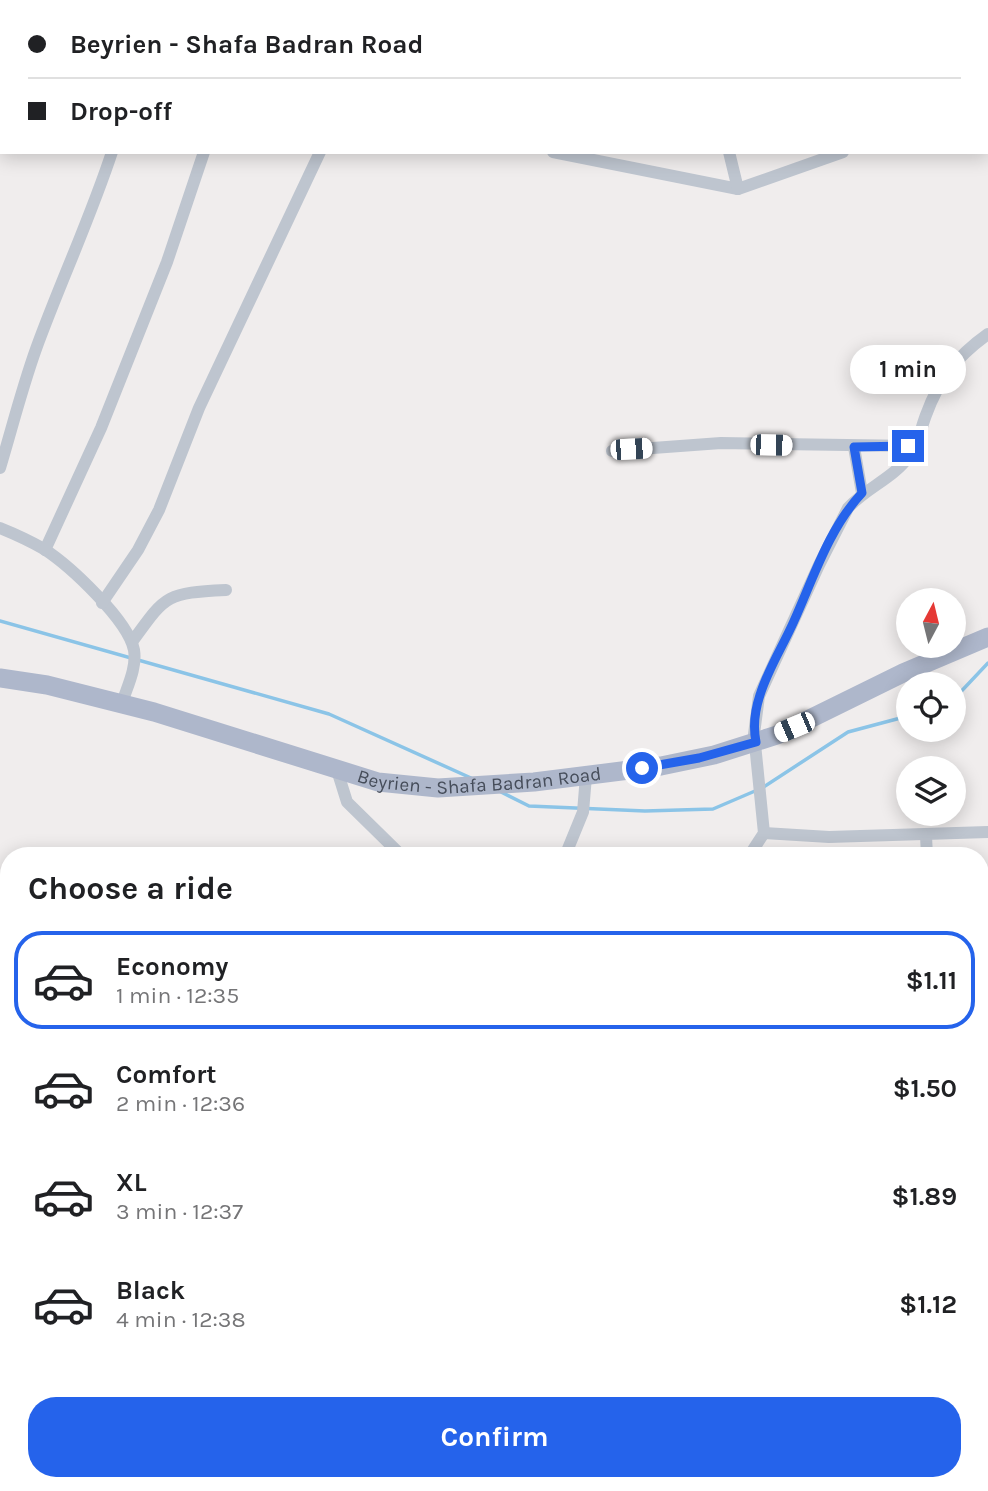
<!DOCTYPE html>
<html lang="en">
<head>
<meta charset="utf-8">
<style>
	body { margin:0; font-family:Karla,sans-serif; background:#f6f6f6; color:#202124; height:100vh; display:flex; flex-direction:column; font-size:26px; white-space:nowrap }
	* { box-sizing:border-box; margin:0 }
	p { font-size:23px; color:#757577 }
	.icon { flex:none; width:38px; height:38px; fill:none; stroke:currentColor; stroke-width:2; stroke-linecap:round; stroke-linejoin:round }
	.map { position:relative; flex:1; overflow:hidden }
	.details { position:absolute; left:0px; top:847px; width:989px; height:644px; display:flex; flex-direction:column; background:#fff; border-radius:28px 28px 0 0; box-shadow:0 4px 18px #0003 }
	.details>* { flex:none }
	.hud { position:absolute; left:0px; top:0px; width:989px; height:154px; box-shadow:0 4px 18px #0003; display:grid; align-content:center; height:154px; padding:0 28px; background:#fff }
	.needle { width:46px; rotate:7deg }
	.fabs { position:absolute; left:896px; top:588px; display:grid; gap:14px }
	.fabs a { display:grid; place-items:center; width:70px; height:70px; border-radius:50%; background:#fff; box-shadow:0 4px 18px #0003; font-size:35px }
	.end { position:absolute; width:32px; height:32px; margin:-16px; border:9px solid #2563eb; background:#fff; box-shadow:0 0 0 4px #fff }
	.from { border-radius:50% }
	.bubble { position:absolute; height:49px; border-radius:24px; background:#fff; box-shadow:0 4px 18px #0003; font-size:23px; font-weight:700; line-height:49px; text-align:center }
	.car { position:absolute; width:21px; height:42px; margin:-21px -10px; border-radius:9px; box-shadow:0 0 5px 2px #0007; background:linear-gradient(#fff 24%,#345 0 40%,#fff 0 76%,#345 0 86%,#fff 0) }
	.hud b { display:flex; align-items:center; gap:24px; height:66px; font-size:26px }
	.hud b+b { border-top:2px solid #e0e0e0 }
	.hud i { width:18px; height:18px; background:#202124 }
	ul { padding:0; list-style:none }
	li { display:flex; align-items:center; gap:21px; height:98px; margin:0 14px 10px; padding:0 14px; border:4px solid transparent; border-radius:28px }
	li div { flex:1 }
	li b { display:block; font-size:26px }
	li em { font-style:normal; font-weight:700 }
	li.active { border-color:#2563eb }
	li>.icon { width:63px; height:63px; stroke-width:1.5 }
	h2 { padding:0 28px; font-size:32px; line-height:84px }
	.cta { display:flex; gap:14px; margin-top:auto; padding:14px 28px }
	.cta a { flex:1; height:80px; border-radius:28px; background:#2563eb; color:#fff; font-size:28px; font-weight:700; line-height:80px; text-align:center }
	.map>svg:first-child { display:block }
</style>
</head>
<body>
<div class="map">
<svg width="988" height="1491" viewBox="0 0 988 1491">
	<rect width="100%" height="100%" fill="#f0eded"/>
	<g fill="none" stroke-linecap="round" stroke-linejoin="round">
		<g stroke="#8bc4e7" stroke-width="3.5">
			<path d="M0,621l329,93 142,64"/>
			<path d="M954,699l34,-36"/>
			<path d="M762,788l86,-56 60,-16"/>
			<path d="M501,792l28,14 116,5 68,-2 42,-18"/>
		</g>
		<g stroke="#bec5cf" stroke-width="12">
			<path d="M695,0v2"/>
			<path d="M0,44l2,1"/>
			<path d="M987,100l1,-1"/>
			<path d="M553,152l185,37 105,-37"/>
			<path d="M729,152l9,37"/>
			<path d="M854,447l8,46"/>
			<path d="M612,451l109,-8 194,3"/>
			<path d="M0,468c12,-40 22,-80 36,-119 24,-66 54,-130 76,-197"/>
			<path d="M0,528c15,6 30,13 44,21 26,17 84,71 90,101 3,18 -7,37 -12,53"/>
			<path d="M45,550l56,-122 66,-166 37,-110"/>
			<path d="M102,603l36,-53 21,-40 40,-102 121,-256"/>
			<path d="M132,642c34,-47 33,-49 94,-52"/>
			<path d="M337,770l10,32 55,54"/>
			<path d="M764,833l65,4 159,-5"/>
			<path d="M926,836l1,20"/>
			<path d="M565,856l18,-44 3,-36"/>
			<path d="M749,856l15,-23 -10,-99 5,-38 60,-131 29,-57c19,-21 45,-29 62,-53 8,-11 11,-27 16,-40 13,-36 31,-59 62,-81"/>
			<path d="M980,1067l8,-3"/>
			<path d="M980,1367l8,3"/>
			<path d="M0,1479l9,-6"/>
			<path d="M415,1482l4,9"/>
			<path d="M515,1482l2,9"/>
		</g>
		<path stroke="#aeb7cb" stroke-width="19" id="s1" d="M0,678l47,7 107,27 224,70 60,6 96,-6 127,-16 53,-11 63,-20 126,-62 85,-36"/>
	</g>
	<g fill="none" stroke-linecap="round" stroke-linejoin="round">
		<path stroke="#2563eb" stroke-width="9" d="M642,768l57,-10 57,-16c-3,-15 -1,-32 4,-47 8,-26 23,-49 34,-74 19,-42 35,-93 68,-128l-8,-46 54,-1"/>
	</g>
	<g text-anchor="middle" dominant-baseline="central" stroke-width="6" stroke-linejoin="round" paint-order="stroke">
		<g font-size="19" fill="#464d5a" stroke="#fff">
			<text stroke="none"><textPath href="#s1" startOffset="494">Beyrien - Shafa Badran Road</textPath></text>
		</g>
	</g>
</svg>
<div class="fabs">
<a><svg class="needle" viewBox="-14 -14 28 28"><path d="M0-13l5 13h-10z" fill="#e53935"/><path d="M0 13l5-13h-10z" fill="#757577"/></svg></a>
<a><svg class="icon" aria-label="locate" viewBox="0 0 24 24"><circle cx="12" cy="12" r="6"/><path d="M12 2v4M12 18v4M2 12h4M18 12h4"/></svg></a>
<a><svg class="icon" aria-label="layers" viewBox="0 0 24 24"><path d="M12 4l9 5-9 5-9-5zM3 14l9 5 9-5"/></svg></a>
</div>
<i class="end from" style="left:642px;top:768px"></i>
<i class="end" style="left:908px;top:446px"></i>
<div class="bubble" style="left:850px;top:345px;width:116px">1 min</div>
<i class="car" style="left:771px;top:445px;rotate:91deg"></i>
<i class="car" style="left:631px;top:449px;rotate:87deg"></i>
<i class="car" style="left:794px;top:727px;rotate:247deg"></i>
<div class="hud">
<b><i class="from"></i>Beyrien - Shafa Badran Road</b>
<b><i></i>Drop-off</b>
</div>
<section class="details">
<h2>Choose a ride</h2>
<ul>
<li class="active"><svg class="icon" aria-label="car" viewBox="0 0 24 24"><path d="M5 17H2v-5l4-1 3-4h7l3 4 3 1v5h-3M9 17h6M6 11h13"/><circle cx="7" cy="17" r="2"/><circle cx="17" cy="17" r="2"/></svg><div><b>Economy</b><p>1 min · 12:35</p></div><em>$1.11</em></li>
<li><svg class="icon" aria-label="car" viewBox="0 0 24 24"><path d="M5 17H2v-5l4-1 3-4h7l3 4 3 1v5h-3M9 17h6M6 11h13"/><circle cx="7" cy="17" r="2"/><circle cx="17" cy="17" r="2"/></svg><div><b>Comfort</b><p>2 min · 12:36</p></div><em>$1.50</em></li>
<li><svg class="icon" aria-label="car" viewBox="0 0 24 24"><path d="M5 17H2v-5l4-1 3-4h7l3 4 3 1v5h-3M9 17h6M6 11h13"/><circle cx="7" cy="17" r="2"/><circle cx="17" cy="17" r="2"/></svg><div><b>XL</b><p>3 min · 12:37</p></div><em>$1.89</em></li>
<li><svg class="icon" aria-label="car" viewBox="0 0 24 24"><path d="M5 17H2v-5l4-1 3-4h7l3 4 3 1v5h-3M9 17h6M6 11h13"/><circle cx="7" cy="17" r="2"/><circle cx="17" cy="17" r="2"/></svg><div><b>Black</b><p>4 min · 12:38</p></div><em>$1.12</em></li>
</ul>
<div class="cta"><a>Confirm</a></div>
</section>
</div>
</body>
</html>
